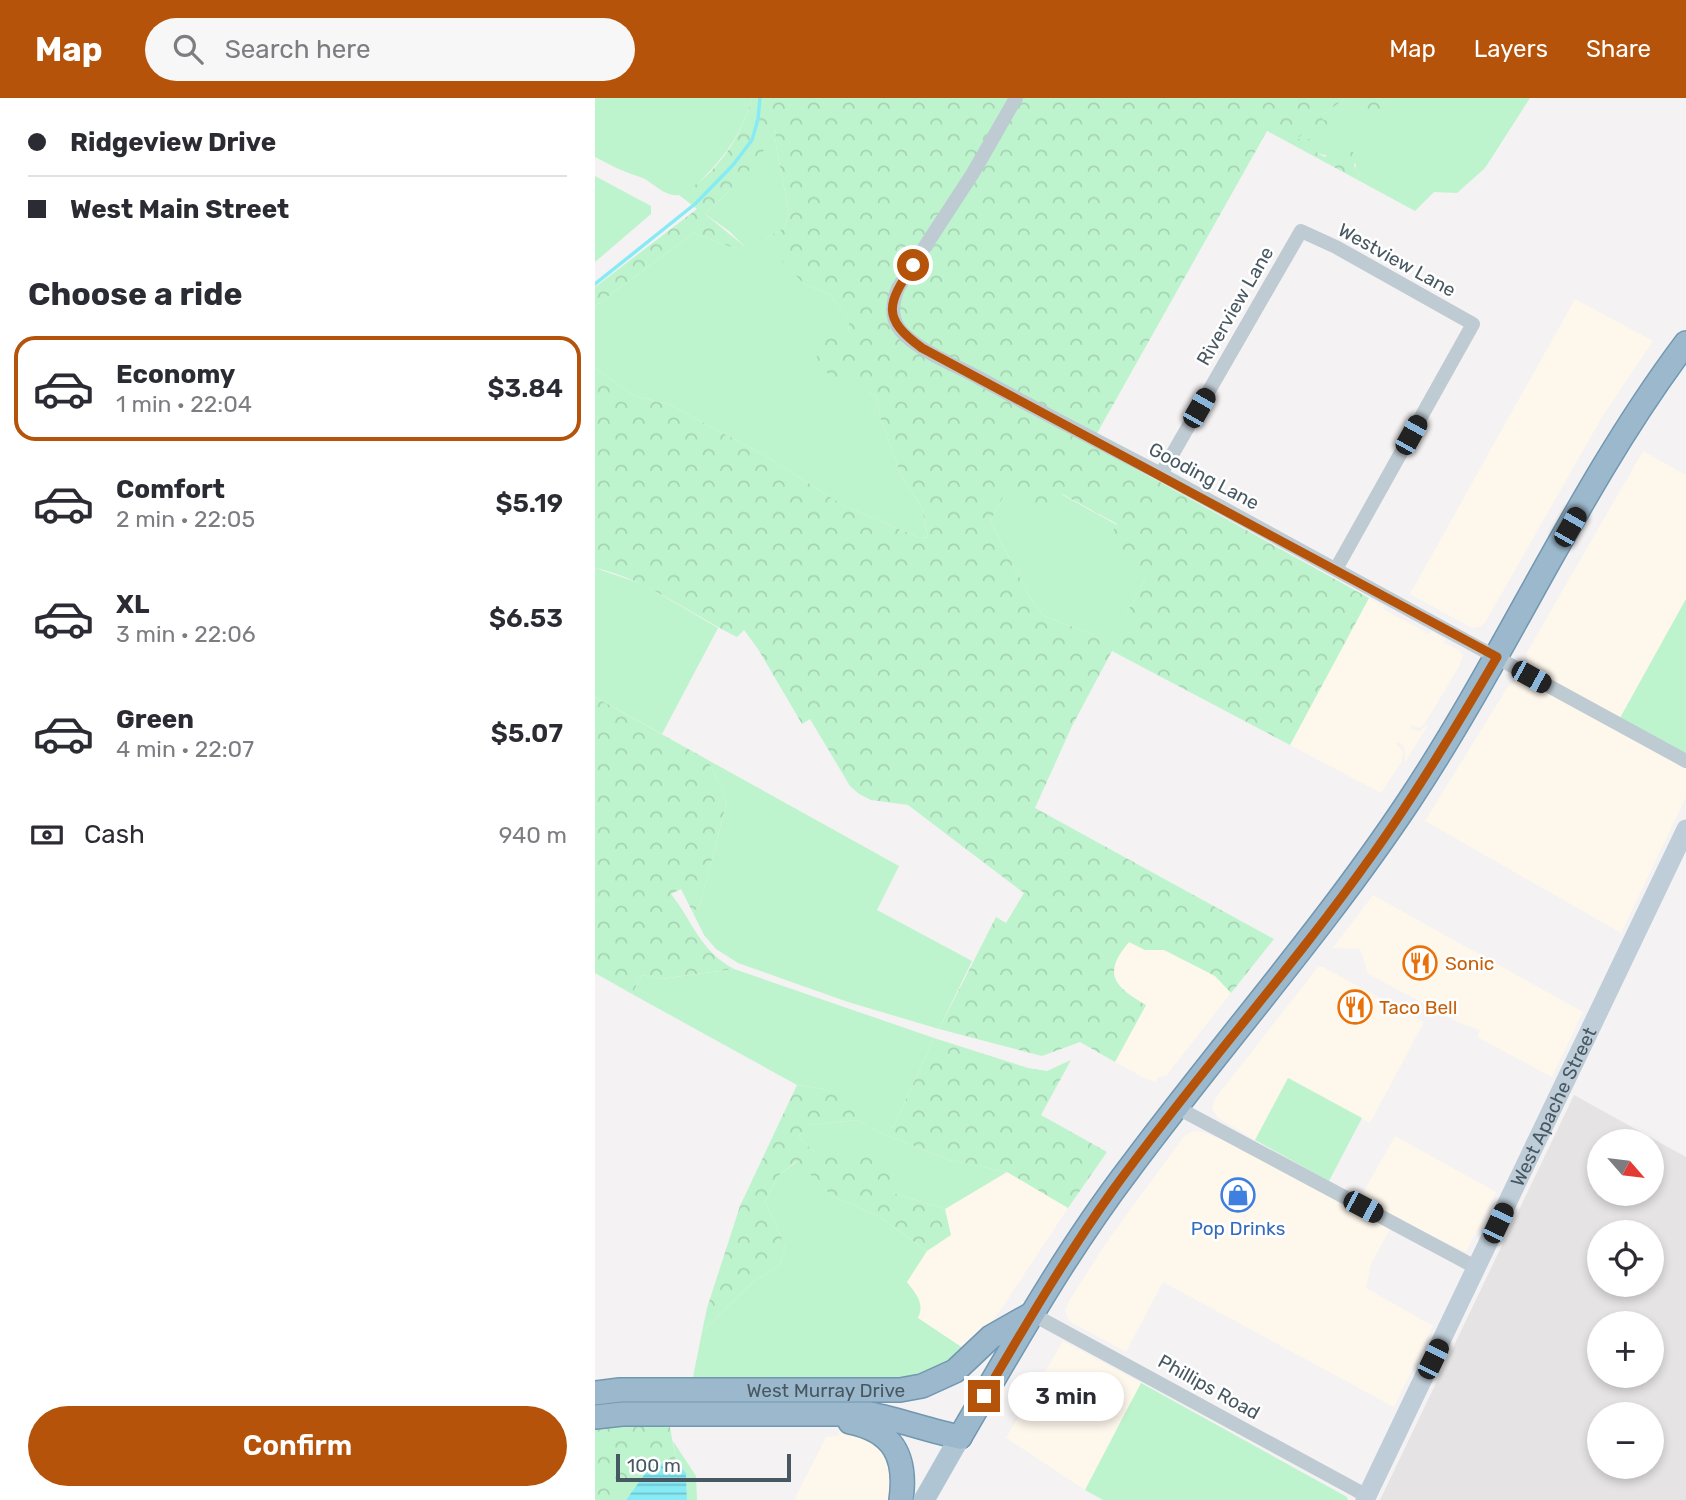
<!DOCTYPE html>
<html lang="en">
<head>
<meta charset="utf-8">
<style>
	body { margin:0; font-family:Rubik,sans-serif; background:#f7f7f7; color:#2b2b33; height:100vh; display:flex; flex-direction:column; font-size:26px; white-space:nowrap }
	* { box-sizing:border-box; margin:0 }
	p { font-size:23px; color:#7c7c81 }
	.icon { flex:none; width:38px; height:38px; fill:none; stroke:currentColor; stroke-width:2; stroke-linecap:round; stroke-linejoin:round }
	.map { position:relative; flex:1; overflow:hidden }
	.details { display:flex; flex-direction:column; background:#fff; width:595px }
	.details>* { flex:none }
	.hud { display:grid; align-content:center; height:154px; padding:0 28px; background:#fff }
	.needle { width:46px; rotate:118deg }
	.buttons { position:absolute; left:992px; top:1031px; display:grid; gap:14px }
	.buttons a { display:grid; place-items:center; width:77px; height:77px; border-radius:50%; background:#fff; box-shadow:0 4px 10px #0003; font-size:35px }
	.scale { position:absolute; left:21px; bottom:18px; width:175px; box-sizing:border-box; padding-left:7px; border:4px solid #475862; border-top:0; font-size:19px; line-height:24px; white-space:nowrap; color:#475862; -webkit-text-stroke:5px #fff; paint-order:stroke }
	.end { position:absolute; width:32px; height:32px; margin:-16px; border:9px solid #b45309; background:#fff; box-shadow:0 0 0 4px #fff }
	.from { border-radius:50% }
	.bubble { position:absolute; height:49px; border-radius:24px; background:#fff; box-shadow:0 4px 10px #0003; font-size:23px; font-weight:600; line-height:49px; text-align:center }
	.car { position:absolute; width:21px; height:42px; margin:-21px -10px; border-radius:9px; box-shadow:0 0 5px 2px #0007; background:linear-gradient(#222 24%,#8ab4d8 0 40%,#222 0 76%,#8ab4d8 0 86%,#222 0) }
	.hud b { display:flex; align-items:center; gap:24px; height:66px; font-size:26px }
	.hud b+b { border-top:2px solid #e1e1e2 }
	.hud i { width:18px; height:18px; background:#2b2b33 }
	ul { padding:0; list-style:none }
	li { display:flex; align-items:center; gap:21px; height:105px; margin:0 14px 10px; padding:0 14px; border:4px solid transparent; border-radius:21px }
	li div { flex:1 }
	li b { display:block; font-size:26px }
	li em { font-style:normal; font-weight:600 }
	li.active { border-color:#b45309 }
	li>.icon { width:63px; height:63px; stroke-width:1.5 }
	h2 { padding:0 28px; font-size:32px; line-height:84px }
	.pay { display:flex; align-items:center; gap:18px; height:77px; padding:0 28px; font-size:26px }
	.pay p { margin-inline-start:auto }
	.cta { display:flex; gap:14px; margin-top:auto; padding:14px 28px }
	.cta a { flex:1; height:80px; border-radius:42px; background:#b45309; color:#fff; font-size:28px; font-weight:600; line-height:80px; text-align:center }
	header { display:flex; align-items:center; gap:42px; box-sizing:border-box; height:98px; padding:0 35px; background:#b45309; color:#fff }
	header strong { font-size:33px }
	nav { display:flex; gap:38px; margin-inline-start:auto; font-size:24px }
	.search { width:490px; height:63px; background:#f7f7f7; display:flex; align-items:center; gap:18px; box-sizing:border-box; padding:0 24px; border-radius:38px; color:#7c7c81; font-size:26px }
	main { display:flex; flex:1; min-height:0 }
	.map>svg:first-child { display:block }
</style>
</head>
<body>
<header>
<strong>Map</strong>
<div class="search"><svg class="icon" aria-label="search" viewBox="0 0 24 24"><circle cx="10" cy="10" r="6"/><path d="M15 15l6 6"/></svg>Search here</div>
<nav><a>Map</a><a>Layers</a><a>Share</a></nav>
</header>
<main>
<section class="details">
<div class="hud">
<b><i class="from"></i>Ridgeview Drive</b>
<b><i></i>West Main Street</b>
</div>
<h2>Choose a ride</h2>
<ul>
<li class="active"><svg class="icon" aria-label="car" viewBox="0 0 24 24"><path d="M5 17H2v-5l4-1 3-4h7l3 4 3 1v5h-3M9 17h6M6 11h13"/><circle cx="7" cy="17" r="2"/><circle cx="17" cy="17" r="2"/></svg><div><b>Economy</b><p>1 min · 22:04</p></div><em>$3.84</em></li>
<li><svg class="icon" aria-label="car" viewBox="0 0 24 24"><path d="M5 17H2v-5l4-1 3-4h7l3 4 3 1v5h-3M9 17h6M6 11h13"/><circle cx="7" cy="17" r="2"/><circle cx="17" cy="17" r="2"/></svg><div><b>Comfort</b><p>2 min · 22:05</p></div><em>$5.19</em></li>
<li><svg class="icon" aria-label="car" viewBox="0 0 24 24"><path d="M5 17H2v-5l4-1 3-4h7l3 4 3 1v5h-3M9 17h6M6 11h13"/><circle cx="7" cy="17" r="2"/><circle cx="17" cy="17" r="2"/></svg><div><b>XL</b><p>3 min · 22:06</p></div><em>$6.53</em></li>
<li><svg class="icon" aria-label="car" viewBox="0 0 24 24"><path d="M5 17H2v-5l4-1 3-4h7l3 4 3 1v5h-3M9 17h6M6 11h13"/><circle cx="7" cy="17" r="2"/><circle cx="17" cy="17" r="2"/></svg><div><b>Green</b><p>4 min · 22:07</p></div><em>$5.07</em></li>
</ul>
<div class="pay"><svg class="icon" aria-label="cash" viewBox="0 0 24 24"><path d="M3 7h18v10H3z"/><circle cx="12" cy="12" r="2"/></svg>Cash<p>940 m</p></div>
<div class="cta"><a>Confirm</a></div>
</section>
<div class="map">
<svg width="1091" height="1402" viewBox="0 0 1091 1402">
	<defs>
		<pattern id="forest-crowns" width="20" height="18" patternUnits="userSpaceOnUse" patternTransform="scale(1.75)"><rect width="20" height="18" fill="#bef4cd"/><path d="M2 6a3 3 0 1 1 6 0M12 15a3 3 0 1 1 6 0" fill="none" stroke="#a5d3b3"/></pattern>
		<pattern id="water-rules" width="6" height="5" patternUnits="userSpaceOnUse" patternTransform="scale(1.75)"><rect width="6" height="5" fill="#87ebf5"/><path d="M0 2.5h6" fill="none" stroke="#70c1ca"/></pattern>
	</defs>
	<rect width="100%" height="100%" fill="#f4f2f2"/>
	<g fill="#fef7ec">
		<path d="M980,201l78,42 -51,76 -117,206 -6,4 -7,1 -62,-34z"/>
		<path d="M1048,353l43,24v124l-66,119 -85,-48 -6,-6 -2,-6v-6z"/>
		<path d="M774,500l15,8 -1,3 47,25v-3l16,8 -3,3 16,8 4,5 -3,10 -36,60 -5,3 -8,-3v4l8,2 10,-7 -24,38v-14l-6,-6 -3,1 7,9 -1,9 -21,32 -91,-48z"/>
		<path d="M920,583l14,2 157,85v29l-65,136 -196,-112 82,-133z"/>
		<path d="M778,797l210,117 -31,65 -75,-40 3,-7 -22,-8 -90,-48 -8,-25 -27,-1z"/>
		<path d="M534,844l16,8 19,-1 51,27 16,17 -64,82 -10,3v4l-9,-2 -33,-18 31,-57 -23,-14 -10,-16 1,-10 4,-10z"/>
		<path d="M723,869h5l101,55 -54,101 -81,-45 -34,62 -37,-22 -6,-9 2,-9z"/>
		<path d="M598,1033l10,1 32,13 155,84 -19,35 -5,24 67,38 -39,81 -231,-125 -37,70 -57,-31 -4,-11 4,-9 39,-61 77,-105z"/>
		<path d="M800,1038l101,56 -30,60 -57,-26 -49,-28z"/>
		<path d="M412,1074l61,36 -62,94 -25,34 -17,14 -46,-32 -11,-36 20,-31 24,-16 -6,-26z"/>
		<path d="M468,1243l78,42 -56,107 -79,-52z"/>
		<path d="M245,1328l48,20 8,54h-99l-2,-2 31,-61 13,-1z"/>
	</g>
	<path fill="#e5e3e4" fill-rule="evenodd" d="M979,997l112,62v343h-306zM1004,1043h53v53h-53zM1004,1134h53v52h-53zM1004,1225h53v53h-53zM1004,1316h53v52h-53z"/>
	<g fill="#bef4cd">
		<path d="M0,0h157c-9,32 -24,55 -47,78 -7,7 -16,18 -26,19 -16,2 -26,-14 -39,-18 -16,-5 -30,-12 -45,-20z"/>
		<path d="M751,0h4l-3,13 16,-5 26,2 -1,-10h142l-45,70 -28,25 -23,-1 -19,19 -59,-32 4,-5 -5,-4 1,-6 -39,-11 -2,-5 -18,-9 17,-17 8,12v-19z"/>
		<path d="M180,26l1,22 13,67 -5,15 -18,10 38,46 25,10 22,26 -3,10 6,56 23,10 3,21 22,60 20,31 6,29 -8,1 -77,-33 -79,-50 -96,-51 -34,-8 -39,-28v-62l99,-73 34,13 20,4 -19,-19 -24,-17c33,-31 52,-48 70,-90z"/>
		<path d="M0,78l56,30v8l-56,48z"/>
		<path d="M411,394l55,2 56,31 31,48 -40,76 -14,-14 -50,-19 -12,-15 -42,-80z"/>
		<path d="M0,470l50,17 73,43 -56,106 -67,-37z"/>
		<path d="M1091,501v157l-66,-38z"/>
		<path d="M113,662l191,106 -22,44 95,51 -33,68 -91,-27 -110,-39 -22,-14 -12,-14 -11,-22 7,-8 27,-104z"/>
		<path d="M139,871l200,69 -41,90 -68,-39 -28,-4 -165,-91 10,-19 19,4z"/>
		<path d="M693,980l74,40 -33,63 -74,-41z"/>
		<path d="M261,1022l25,13 68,27 58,12 -62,37 -52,-16 -56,-41h-23l-16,-16 10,-11z"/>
		<path d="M203,1063l34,35 46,20 49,35 -20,31c9,12 18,21 11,36l42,28 6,7 -45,25 -91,5 -137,-6 9,-45 51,-50 26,-16 7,-18 -21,-47 14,-26z"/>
		<path d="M546,1285l206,114 1,3h-245l-18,-10z"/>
		<path d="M78,1343l23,35 1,24h-10l-1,-27 -10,-13z"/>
	</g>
	<g fill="url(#forest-crowns)" fill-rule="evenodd">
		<path d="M157,0h594l-24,17v4l11,4 -3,12h-8l-8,-12 -17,16h16l4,14 8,4 13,-9 15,4 2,18 5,4 -4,5 -89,-48 -176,313 278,154 -79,147 -178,-94 -40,75 -37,82 239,131 -43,54 -16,-17 -51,-26h-19l-16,-8c-27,32 -15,44 17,63l-31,57 -35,-20 -38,14 -103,-27 57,-112 10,6 18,-30 -116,-88 -37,-5 -12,-6 -9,-8 -40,-67 -8,5 -44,-75 -14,-19 -7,7c-47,-23 -90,-58 -142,-69v-200l39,28 34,8 96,51 79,50 77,33 8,-1 -6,-29 -20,-31 -22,-60 -3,-21c-33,-15 -76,-20 -55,-66h26l2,-11 -21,-25 -25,-10 -22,-23 -16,-23 18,-10 5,-15 -13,-67 -1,-20 -11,24 -19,26 -40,38 45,37 -22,-5 -34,-13 -99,73v-19l102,-78 -18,-14c37,-19 62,-57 73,-97zM411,394l43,25 13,-23 55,30 -13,23 44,26 -40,75 -14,-13 -50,-19 -12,-15 -42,-80z"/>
		<path d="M755,0h38l2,10 -15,7 -12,-9 -7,9 -10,-4z"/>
		<path d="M0,599l113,63 19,41 -27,104 -7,8 -12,-24 -10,5c23,29 28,56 63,75l-74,10 -18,-4 -10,19 -37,-21z"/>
		<path d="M339,940l94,30 19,3 24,-11 -30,55 66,37 -39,56 -61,-36 -58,-12 -68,-27 -25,-13 -47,5 -11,11 16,16 48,-3 32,11 -1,33 52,16 6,26 -24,16 -49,-35 -46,-20 -35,-35 -18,14 -14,26 21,47 -7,18 -26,16 -51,50 5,-24 33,-102 57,-121 28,4 27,13 41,26z"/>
		<path d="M74,1324l7,38 -25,7 -25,33h-31v-74z"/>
	</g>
	<path fill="url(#water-rules)" d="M81,1362l10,13 1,27h-61l24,-33z"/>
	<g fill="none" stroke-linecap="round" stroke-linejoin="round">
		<path stroke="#87ebf5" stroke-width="3.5" d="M0,186l100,-80 38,-39 19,-25 6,-21 2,-21"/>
		<defs>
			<g id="trunk">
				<path id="s2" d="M0,1295l25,-3h280l22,-4 33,-15 36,-34 39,-22"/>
				<path d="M0,1319l27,-3h248c31,6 59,17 90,23"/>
				<path d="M255,1324c44,9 57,35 51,78"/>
				<path d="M365,1339c53,-91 105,-184 169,-268 92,-124 195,-240 280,-368 99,-149 170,-316 277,-458"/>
			</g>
		</defs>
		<use href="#trunk" stroke="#7197b1" stroke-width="26"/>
		<g stroke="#bfcbd2" stroke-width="14">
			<path d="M421,0l-43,75 -75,115c-7,18 -8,34 8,48 20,18 49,29 73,42 59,32 118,63 178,94 177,95 352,194 529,289"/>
			<path d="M566,376l140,-243 35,16 137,77 -137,245"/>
			<path d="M581,1009l301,161"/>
			<path d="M437,1216l335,182"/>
		</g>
		<path stroke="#becdd7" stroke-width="19" id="s1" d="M770,1402l321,-671"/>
		<path stroke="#b0c5d3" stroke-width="21" d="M329,1402l36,-63"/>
		<use href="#trunk" stroke="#9bb8cc" stroke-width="23"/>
	</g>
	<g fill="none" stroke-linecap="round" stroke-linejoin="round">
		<path stroke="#b45309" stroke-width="9" d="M318,167c-26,39 -32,53 9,83l575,309c-39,67 -79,134 -124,197 -82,116 -177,221 -260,336 -47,66 -88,136 -129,206"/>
	</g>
	<defs>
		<symbol id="restaurant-ring" viewBox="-11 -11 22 22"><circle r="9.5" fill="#fff" stroke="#e8710a" stroke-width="1.5"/><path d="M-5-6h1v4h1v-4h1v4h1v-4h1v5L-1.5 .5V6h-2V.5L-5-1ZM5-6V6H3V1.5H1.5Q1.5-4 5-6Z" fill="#e8710a"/></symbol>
		<symbol id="shop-ring" viewBox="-11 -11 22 22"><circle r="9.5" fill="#fff" stroke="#3f7fe0" stroke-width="1.5"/><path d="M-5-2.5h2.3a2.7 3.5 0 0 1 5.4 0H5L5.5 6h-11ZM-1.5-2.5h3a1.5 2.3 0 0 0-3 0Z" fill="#3f7fe0"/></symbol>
	</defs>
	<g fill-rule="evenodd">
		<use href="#restaurant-ring" x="806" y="846" width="38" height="38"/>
		<use href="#restaurant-ring" x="741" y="890" width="38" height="38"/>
		<use href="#shop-ring" x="624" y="1078" width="38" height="38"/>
	</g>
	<g text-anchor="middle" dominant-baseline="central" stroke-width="5" stroke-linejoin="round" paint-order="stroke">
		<g font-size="19" fill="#475862" stroke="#fff">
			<text transform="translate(802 162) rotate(29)">Westview Lane</text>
			<text transform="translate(640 208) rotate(-60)">Riverview Lane</text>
			<text transform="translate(609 378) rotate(28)">Gooding Lane</text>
			<text stroke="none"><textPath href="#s1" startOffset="436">West Apache Street</textPath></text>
			<text transform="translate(614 1289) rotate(29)">Phillips Road</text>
			<text stroke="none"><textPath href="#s2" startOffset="231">West Murray Drive</textPath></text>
		</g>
		<g font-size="19" fill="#c56008" stroke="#fff" text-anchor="start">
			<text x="850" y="865">Sonic</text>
			<text x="784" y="909">Taco Bell</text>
		</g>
		<g font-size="19" fill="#366cbe" stroke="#fff">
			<text x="643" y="1130">Pop Drinks</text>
		</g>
	</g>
</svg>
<div class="buttons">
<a><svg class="needle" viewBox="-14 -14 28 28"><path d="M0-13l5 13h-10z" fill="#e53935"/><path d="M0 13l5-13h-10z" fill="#7c7c81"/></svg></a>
<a><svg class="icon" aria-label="locate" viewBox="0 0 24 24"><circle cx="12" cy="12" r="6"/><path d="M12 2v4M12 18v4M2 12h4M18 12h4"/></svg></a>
<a>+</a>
<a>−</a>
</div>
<div class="scale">100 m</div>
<i class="end from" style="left:318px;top:167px"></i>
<i class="end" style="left:389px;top:1298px"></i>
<div class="bubble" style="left:413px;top:1274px;width:116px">3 min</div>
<i class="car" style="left:604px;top:310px;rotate:30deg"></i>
<i class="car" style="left:816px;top:337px;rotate:29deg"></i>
<i class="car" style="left:975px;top:429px;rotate:30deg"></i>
<i class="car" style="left:936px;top:579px;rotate:119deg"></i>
<i class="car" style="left:768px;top:1109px;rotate:118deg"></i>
<i class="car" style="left:903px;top:1125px;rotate:25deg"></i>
<i class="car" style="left:838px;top:1261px;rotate:26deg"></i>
</div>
</main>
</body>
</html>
